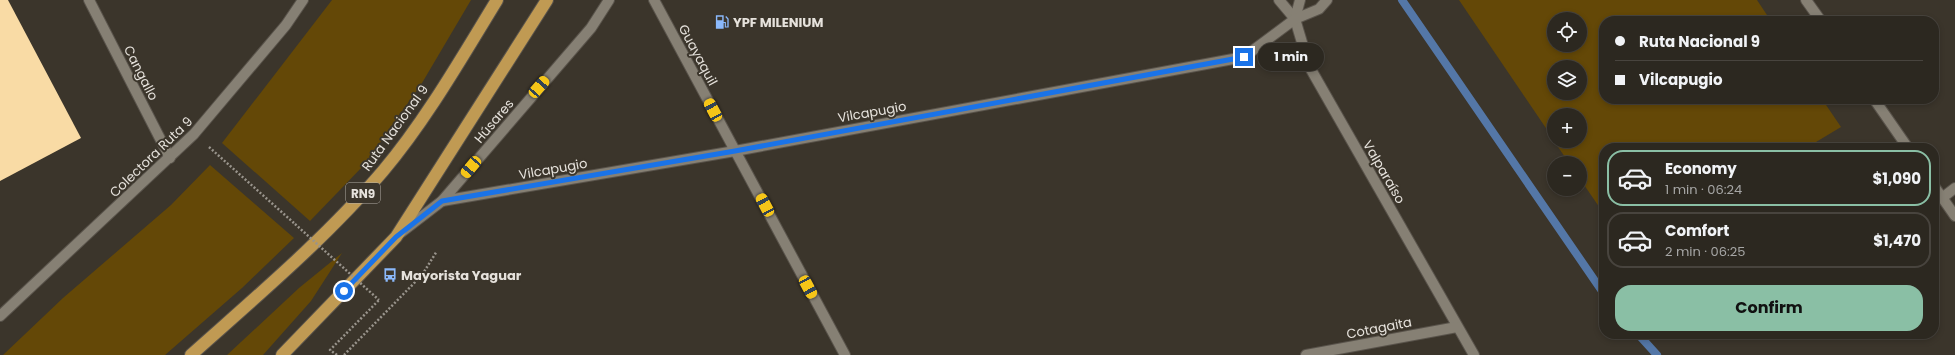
<!DOCTYPE html>
<html lang="en">
<head>
<meta charset="utf-8">
<style>
	body { margin:0; font-family:Poppins,sans-serif; background:#343029; color:#f1f3f6; height:100vh; display:flex; flex-direction:column; font-size:15px; white-space:nowrap }
	* { box-sizing:border-box; margin:0 }
	p { font-size:13px; color:#a6a6a5 }
	.icon { flex:none; width:22px; height:22px; fill:none; stroke:currentColor; stroke-width:2; stroke-linecap:round; stroke-linejoin:round }
	.map { position:relative; flex:1; overflow:hidden }
	.drawer { position:absolute; left:1599px; top:143px; width:340px; height:196px; display:flex; flex-direction:column; background:#2c2820; border-radius:16px; box-shadow:0 2px 6px #0003,0 0 0 1px #48443e }
	.drawer>* { flex:none }
	.hud { position:absolute; left:1599px; top:16px; width:340px; height:88px; border-radius:16px; box-shadow:0 2px 6px #0003,0 0 0 1px #48443e; display:grid; align-content:center; height:88px; padding:0 16px; background:#2c2820 }
	.fabs { position:absolute; left:1547px; top:12px; display:grid; gap:8px }
	.fabs a { display:grid; place-items:center; width:40px; height:40px; border-radius:50%; background:#2c2820; box-shadow:0 2px 6px #0003,0 0 0 1px #48443e; font-size:20px }
	.end { position:absolute; width:18px; height:18px; margin:-9px; border:5px solid #1a73e8; background:#fff; box-shadow:0 0 0 2px #fff }
	.from { border-radius:50% }
	.bubble { position:absolute; height:28px; border-radius:14px; background:#2c2820; box-shadow:0 2px 6px #0003,0 0 0 1px #48443e; font-size:13px; font-weight:700; line-height:28px; text-align:center }
	.car { position:absolute; width:12px; height:24px; margin:-12px -6px; border-radius:5px; box-shadow:0 0 3px 1px #0007; background:linear-gradient(#f5c518 24%,#345 0 40%,#f5c518 0 76%,#345 0 86%,#f5c518 0) }
	.hud b { display:flex; align-items:center; gap:14px; height:38px; font-size:15px }
	.hud b+b { border-top:1px solid #48443e }
	.hud i { width:10px; height:10px; background:#f1f3f6 }
	ul { padding:7px 0 0; list-style:none }
	li { display:flex; align-items:center; gap:12px; height:56px; margin:0 8px 6px; padding:0 8px; border:2px solid #48443e; border-radius:16px }
	li div { flex:1 }
	li b { display:block; font-size:15px }
	li em { font-style:normal; font-weight:700 }
	li.selected { border-color:#8abfa5 }
	li>.icon { width:36px; height:36px; stroke-width:1.5 }
	.cta { display:flex; gap:8px; margin-top:auto; padding:8px 16px }
	.cta a { flex:1; height:46px; border-radius:16px; background:#8abfa5; color:#111; font-size:16px; font-weight:700; line-height:46px; text-align:center }
	.map>svg:first-child { display:block }
</style>
</head>
<body>
<div class="map">
<svg width="1955" height="355" viewBox="0 0 1955 355">
	<rect width="100%" height="100%" fill="#3b352b"/>
	<g fill="#644807" fill-rule="evenodd">
		<path d="M332,0h139l-49,83 -57,81 -55,57 -88,-78z"/>
		<path d="M1459,0h298l14,21h-167v78h218l19,28 -35,21h-202v66l-24,-35v-16h-11l-15,-22h26v-26h-26v25zM1554,19h26v26h-26zM1554,67h26v26h-26z"/>
		<path d="M210,165l84,73 -52,50 -77,67h-162l60,-57 108,-93z"/>
		<path d="M342,253l-31,48 -48,54h-36l72,-67z"/>
	</g>
	<g fill="none" stroke-linecap="round" stroke-linejoin="round">
		<g stroke="#5477a7" stroke-width="8">
			<path d="M1402,0l202,294"/>
			<path d="M1638,334l19,21"/>
		</g>
	</g>
	<path fill="#f9dba5" d="M0,0h8l73,138 -81,43z"/>
	<g fill="none" stroke-linecap="round" stroke-linejoin="round">
		<defs>
			<g id="minor">
				<path d="M89,0l81,158"/>
				<path d="M654,0l191,355"/>
				<path d="M1279,0l16,19 14,47 165,289"/>
				<path d="M1806,0l15,21"/>
				<path d="M1295,19l5,-19"/>
				<path d="M1874,99l34,49"/>
				<path d="M1934,186l21,30"/>
				<path d="M1942,198l13,-10"/>
				<path d="M442,201l293,-50 509,-94 51,-38 24,-10 8,-9"/>
				<path d="M399,234l43,-33 149,-173 18,-28"/>
				<path d="M0,316l194,-182 92,-109 17,-25"/>
				<path d="M1306,355l151,-28"/>
			</g>
			<g id="highway">
				<path d="M191,355c66,-59 135,-117 192,-184 43,-51 79,-114 114,-171"/>
				<path d="M282,355l114,-118 151,-237"/>
			</g>
		</defs>
		<use href="#minor" stroke="#59534b" stroke-width="12"/>
		<use href="#highway" stroke="#59534b" stroke-width="14"/>
		<g stroke="#99948c" stroke-width="2.5" stroke-dasharray="2 2" stroke-linecap="butt">
			<path d="M209,147l86,77"/>
			<path d="M337,355l-7,-5 49,-50"/>
			<path d="M344,355l78,-80 15,-24"/>
		</g>
		<use href="#minor" stroke="#868074" stroke-width="10"/>
		<use href="#highway" stroke="#c09a53" stroke-width="12"/>
		<path stroke="#99948c" stroke-width="2.5" stroke-dasharray="2 2" stroke-linecap="butt" d="M295,224l84,76"/>
	</g>
	<g fill="none" stroke-linecap="round" stroke-linejoin="round">
		<path stroke="#1a73e8" stroke-width="5" d="M344,291l52,-54 46,-36 293,-50 509,-94"/>
	</g>
	<defs>
		<symbol id="fuel-bare" viewBox="-9 -9 18 18"><path d="M-5.5-6h7V0h2V4h1.3V-2.5L3-4.5l.8-.8L6-3V5H2.5V1h-1V6h-7ZM-4.2-4.7v3.2H.2V-4.7Z" fill="#8bb9fc" stroke="#3b352b" stroke-width="2.5" paint-order="stroke"/></symbol>
		<symbol id="bus-bare" viewBox="-9 -9 18 18"><path d="M-5-6H5V4H4V6H2V4H-2V6H-4V4H-5ZM-3.5-4V0h7V-4ZM-3.5 1.2v1.5H-2V1.2ZM2 1.2v1.5H3.5V1.2Z" fill="#8bb9fc" stroke="#3b352b" stroke-width="2.5" paint-order="stroke"/></symbol>
	</defs>
	<g fill-rule="evenodd">
		<use href="#fuel-bare" x="712" y="12" width="20" height="20"/>
		<use href="#bus-bare" x="380" y="265" width="20" height="20"/>
	</g>
	<g text-anchor="middle" dominant-baseline="central" stroke-width="4" stroke-linejoin="round" paint-order="stroke">
		<rect fill="#3b352b" stroke="#b3aea7" stroke-width="1" x="346" y="183" width="34" height="20" rx="3"/>
		<g font-size="12" font-weight="bold" fill="#e6e2dc">
			<text x="363" y="193">RN9</text>
		</g>
		<g font-size="13" font-weight="bold" fill="#e6e2dc" stroke="#3b352b" text-anchor="start">
			<text x="733" y="22">YPF MILENIUM</text>
			<text x="401" y="275">Mayorista Yaguar</text>
		</g>
		<g font-size="13" fill="#e6e2dc" stroke="#3b352b">
			<text transform="translate(698 55) rotate(62)">Guayaquil</text>
			<text transform="translate(141 73) rotate(63)">Cangallo</text>
			<text transform="translate(872 112) rotate(-10)">Vilcapugio</text>
			<text transform="translate(494 121) rotate(-50)">Húsares</text>
			<text transform="translate(395 128) rotate(-54)">Ruta Nacional 9</text>
			<text transform="translate(151 157) rotate(-44)">Colectora Ruta 9</text>
			<text transform="translate(553 169) rotate(-10)">Vilcapugio</text>
			<text transform="translate(1384 172) rotate(60)">Valparaíso</text>
			<text transform="translate(1379 328) rotate(-11)">Cotagaita</text>
		</g>
	</g>
</svg>
<div class="fabs">
<a><svg class="icon" aria-label="locate" viewBox="0 0 24 24"><circle cx="12" cy="12" r="6"/><path d="M12 2v4M12 18v4M2 12h4M18 12h4"/></svg></a>
<a><svg class="icon" aria-label="layers" viewBox="0 0 24 24"><path d="M12 4l9 5-9 5-9-5zM3 14l9 5 9-5"/></svg></a>
<a>+</a>
<a>−</a>
</div>
<i class="end from" style="left:344px;top:291px"></i>
<i class="end" style="left:1244px;top:57px"></i>
<div class="bubble" style="left:1258px;top:43px;width:66px">1 min</div>
<i class="car" style="left:539px;top:87px;rotate:41deg"></i>
<i class="car" style="left:713px;top:110px;rotate:332deg"></i>
<i class="car" style="left:471px;top:167px;rotate:220deg"></i>
<i class="car" style="left:765px;top:205px;rotate:332deg"></i>
<i class="car" style="left:808px;top:287px;rotate:152deg"></i>
<div class="hud">
<b><i class="from"></i>Ruta Nacional 9</b>
<b><i></i>Vilcapugio</b>
</div>
<section class="drawer">
<ul>
<li class="selected"><svg class="icon" aria-label="car" viewBox="0 0 24 24"><path d="M5 17H2v-5l4-1 3-4h7l3 4 3 1v5h-3M9 17h6M6 11h13"/><circle cx="7" cy="17" r="2"/><circle cx="17" cy="17" r="2"/></svg><div><b>Economy</b><p>1 min · 06:24</p></div><em>$1,090</em></li>
<li><svg class="icon" aria-label="car" viewBox="0 0 24 24"><path d="M5 17H2v-5l4-1 3-4h7l3 4 3 1v5h-3M9 17h6M6 11h13"/><circle cx="7" cy="17" r="2"/><circle cx="17" cy="17" r="2"/></svg><div><b>Comfort</b><p>2 min · 06:25</p></div><em>$1,470</em></li>
</ul>
<div class="cta"><a>Confirm</a></div>
</section>
</div>
</body>
</html>
